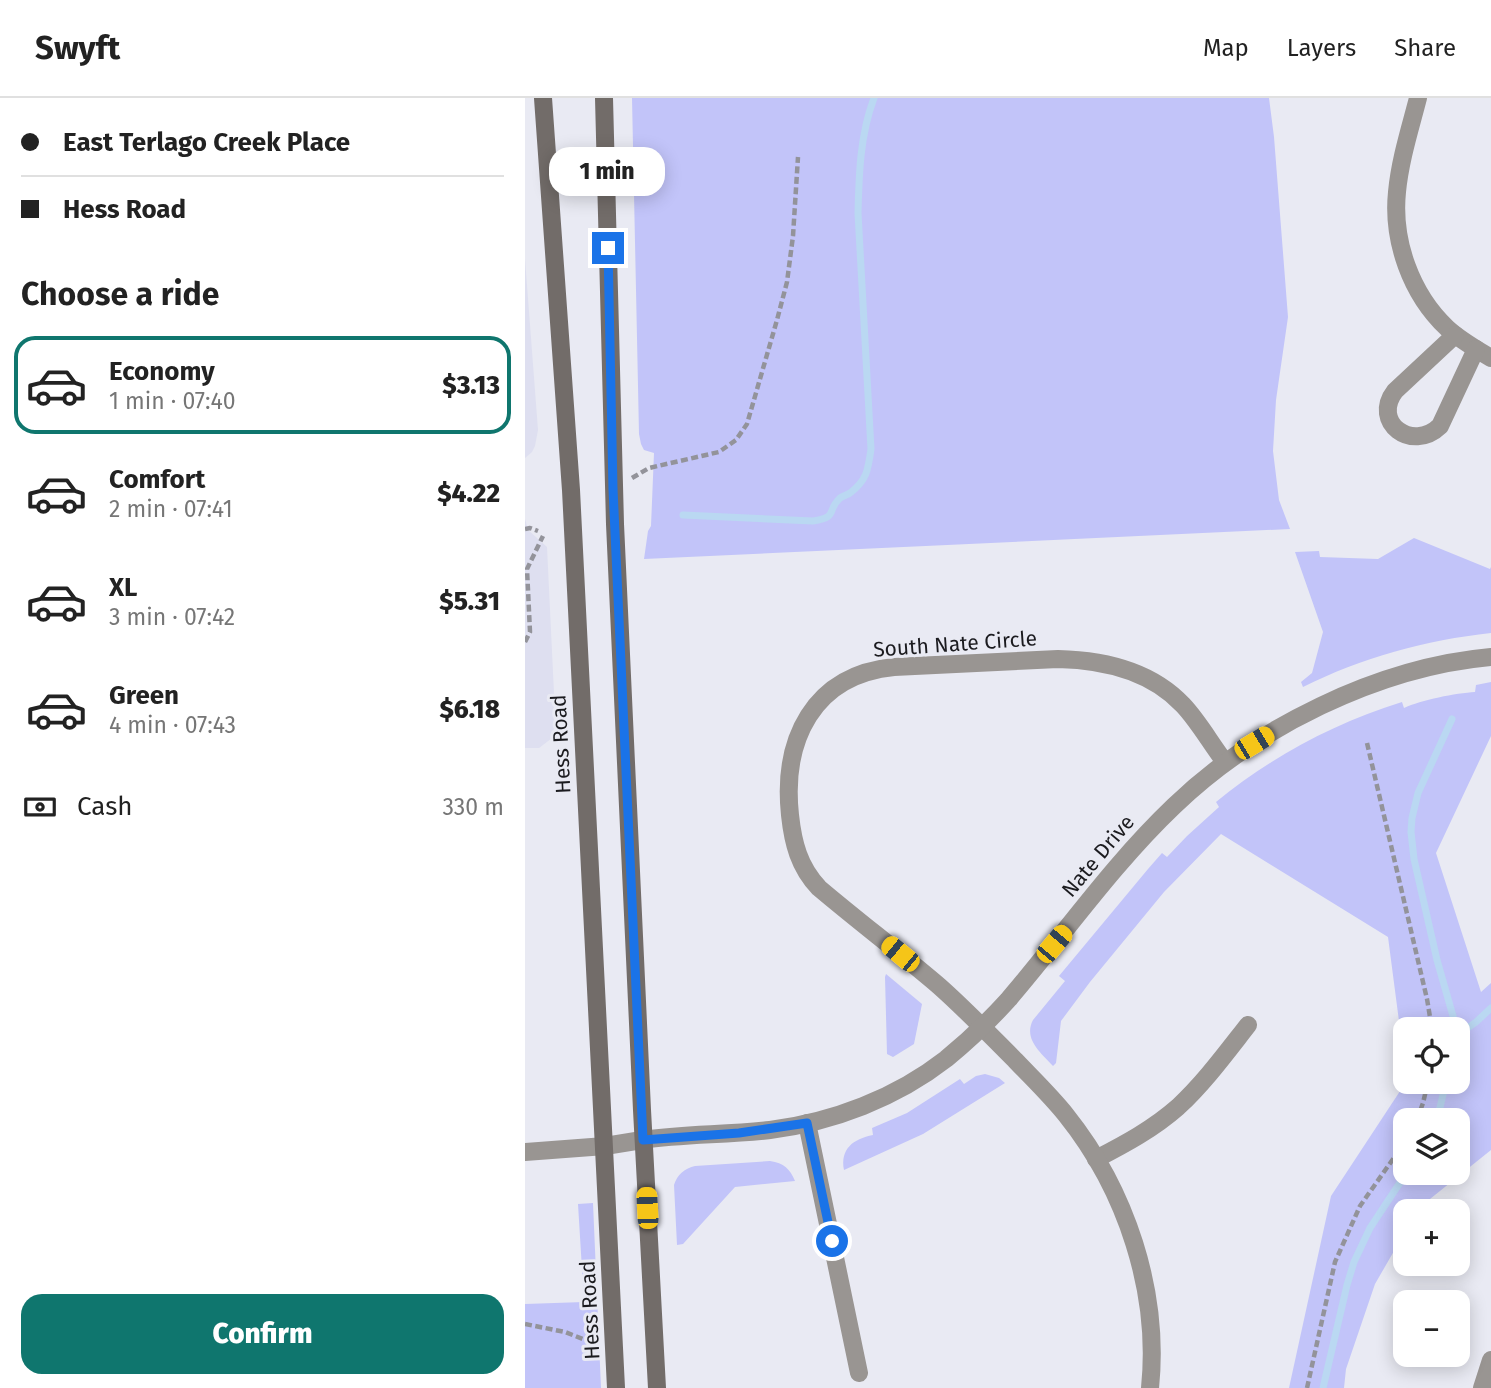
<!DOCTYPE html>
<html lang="en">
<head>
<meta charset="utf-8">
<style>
	body { margin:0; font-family:"Fira Sans",sans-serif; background:#f2f2f2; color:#222; height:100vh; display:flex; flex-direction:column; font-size:26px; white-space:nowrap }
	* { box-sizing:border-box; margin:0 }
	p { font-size:23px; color:#767676 }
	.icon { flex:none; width:38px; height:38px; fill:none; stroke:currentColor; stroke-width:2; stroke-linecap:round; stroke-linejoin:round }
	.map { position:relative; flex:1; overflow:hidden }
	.drawer { display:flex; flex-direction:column; background:#fff; width:525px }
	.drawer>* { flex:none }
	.guide { display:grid; align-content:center; height:154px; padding:0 21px; background:#fff }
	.fabs { position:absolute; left:868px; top:919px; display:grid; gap:14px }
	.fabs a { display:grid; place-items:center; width:77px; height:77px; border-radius:14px; background:#fff; box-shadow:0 4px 18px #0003; font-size:35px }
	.end { position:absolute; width:32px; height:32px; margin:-16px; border:9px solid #1a73e8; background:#fff; box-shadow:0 0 0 4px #fff }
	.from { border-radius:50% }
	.bubble { position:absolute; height:49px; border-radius:21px; background:#fff; box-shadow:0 4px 18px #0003; font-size:23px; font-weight:800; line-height:49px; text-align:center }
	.car { position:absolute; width:21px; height:42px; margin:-21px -10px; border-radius:9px; box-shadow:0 0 5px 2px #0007; background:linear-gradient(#f5c518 24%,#345 0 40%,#f5c518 0 76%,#345 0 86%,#f5c518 0) }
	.guide b { display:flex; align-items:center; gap:24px; height:66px; font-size:26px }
	.guide b+b { border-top:2px solid #e0e0e0 }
	.guide i { width:18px; height:18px; background:#222 }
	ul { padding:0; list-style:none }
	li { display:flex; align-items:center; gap:21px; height:98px; margin:0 14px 10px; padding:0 7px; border:4px solid transparent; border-radius:21px }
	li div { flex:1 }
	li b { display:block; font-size:26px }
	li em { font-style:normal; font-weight:800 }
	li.current { border-color:#0f766e }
	li>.icon { width:63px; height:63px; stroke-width:1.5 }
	h2 { padding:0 21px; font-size:32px; line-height:84px }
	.pay { display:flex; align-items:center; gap:18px; height:77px; padding:0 21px; font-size:26px }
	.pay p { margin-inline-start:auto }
	.cta { display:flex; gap:14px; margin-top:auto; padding:14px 21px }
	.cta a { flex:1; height:80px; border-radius:21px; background:#0f766e; color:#fff; font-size:28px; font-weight:800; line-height:80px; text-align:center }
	header { display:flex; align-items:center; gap:42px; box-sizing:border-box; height:98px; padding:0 35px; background:#fff; border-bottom:2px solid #e0e0e0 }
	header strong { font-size:33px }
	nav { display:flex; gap:38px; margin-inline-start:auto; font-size:24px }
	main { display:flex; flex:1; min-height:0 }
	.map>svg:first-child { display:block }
</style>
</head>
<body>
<header>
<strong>Swyft</strong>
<nav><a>Map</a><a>Layers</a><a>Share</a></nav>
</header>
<main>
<section class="drawer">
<div class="guide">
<b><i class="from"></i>East Terlago Creek Place</b>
<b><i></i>Hess Road</b>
</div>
<h2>Choose a ride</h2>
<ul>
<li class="current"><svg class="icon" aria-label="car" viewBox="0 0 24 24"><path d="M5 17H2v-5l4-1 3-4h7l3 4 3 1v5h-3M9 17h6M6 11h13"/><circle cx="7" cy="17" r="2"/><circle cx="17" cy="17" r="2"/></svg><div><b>Economy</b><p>1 min · 07:40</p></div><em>$3.13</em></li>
<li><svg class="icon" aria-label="car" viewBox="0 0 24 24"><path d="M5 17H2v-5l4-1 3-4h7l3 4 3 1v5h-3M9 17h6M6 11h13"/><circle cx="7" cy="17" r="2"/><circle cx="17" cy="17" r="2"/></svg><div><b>Comfort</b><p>2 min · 07:41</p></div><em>$4.22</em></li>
<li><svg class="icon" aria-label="car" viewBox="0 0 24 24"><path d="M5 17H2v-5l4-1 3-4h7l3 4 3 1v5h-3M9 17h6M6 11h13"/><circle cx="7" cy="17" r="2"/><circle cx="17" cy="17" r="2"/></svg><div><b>XL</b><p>3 min · 07:42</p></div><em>$5.31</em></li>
<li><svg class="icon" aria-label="car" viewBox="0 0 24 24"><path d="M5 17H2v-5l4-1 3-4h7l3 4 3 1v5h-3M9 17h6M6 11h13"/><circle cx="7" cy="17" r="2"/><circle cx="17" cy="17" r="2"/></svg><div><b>Green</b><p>4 min · 07:43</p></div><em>$6.18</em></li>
</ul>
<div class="pay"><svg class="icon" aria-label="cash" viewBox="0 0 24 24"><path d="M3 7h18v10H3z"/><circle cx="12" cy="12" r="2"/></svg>Cash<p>330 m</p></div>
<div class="cta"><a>Confirm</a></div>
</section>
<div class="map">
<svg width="966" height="1290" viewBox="0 0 966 1290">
	<rect width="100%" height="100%" fill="#e9eaf3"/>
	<g fill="#dedff0">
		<path d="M0,161l13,171 -3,16 -3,6 -7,6z"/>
		<path d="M0,421l3,11 19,17 9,188 -17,13h-14z"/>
	</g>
	<g fill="#c2c4f9" fill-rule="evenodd">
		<path d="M107,0h637l5,39 14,180 -12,83 -3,51 6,49 11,29 -646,30 4,-28 3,-5 3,-73 -10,-3 -3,-6 -2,-10z"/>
		<path d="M889,440l76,31 1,-2v66c-65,7 -130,25 -188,54l-2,-5 11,-9 11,-41 -28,-80 24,-1 1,6 58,2z"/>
		<path d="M966,584v54l-55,117 45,139 10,-9v167l-71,57 -2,4h-13v21l-30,52 -29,85 -2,19h-55l42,-192 75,-114h52v-53h-53v38l-17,-130 -167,-103 -57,58 -74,90 -29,39 -5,42 -3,3c-12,-13 -30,-27 -20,-46l32,-39 -6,-5 89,-107 14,-16 5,4 20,-21 32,-29 -3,-5c55,-45 118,-79 186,-100l2,6c17,-8 52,-15 71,-16l1,-7zM880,1022h53v52h-53z"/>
		<path d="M361,876l36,30 -8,40 -21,13 -6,-3 -2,-77z"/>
		<path d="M460,976l14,4 6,5 -82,51 -79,36c-4,-21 9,-31 29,-35l-1,-7 35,-15 53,-34 4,5 12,-8z"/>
		<path d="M245,1063c14,2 20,8 25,20l-60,6 -52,57 -6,1 -3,-60c3,-10 11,-17 21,-19z"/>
		<path d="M68,1105l8,185h-76v-84l59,-2 -6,-98z"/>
	</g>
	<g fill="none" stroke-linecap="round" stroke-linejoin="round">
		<g stroke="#bad8f2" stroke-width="7">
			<path d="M158,417l130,6c26,-4 13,-10 27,-23 3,-2 7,-3 10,-5 17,-13 18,-23 21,-44l-13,-236c1,-39 2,-78 16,-115"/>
			<path d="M927,621l-34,74 -6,25 -1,14 3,27 23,101 16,56 2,13"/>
			<path d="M933,937l18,-13 15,-14"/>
			<path d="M912,1022l9,-38"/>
			<path d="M798,1290l24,-103 7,-23 16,-34 37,-56"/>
		</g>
		<g stroke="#93939a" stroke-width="4.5" stroke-dasharray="7 3.5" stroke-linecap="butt">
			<path d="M107,380l17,-10 70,-16 17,-12 11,-16 30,-104 10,-38 6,-46 5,-79"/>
			<path d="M0,431l5,-1 8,3"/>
			<path d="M0,544l5,-10 -3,-63 16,-33"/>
			<path d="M842,645l60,256 5,30"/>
			<path d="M892,1022l6,-17 5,-21"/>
			<path d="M0,1226l40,8 18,7"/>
			<path d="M782,1290l28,-126 25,-56 45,-64"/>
		</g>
		<g stroke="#999592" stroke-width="18">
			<path d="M893,0c-8,31 -18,62 -21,94 -5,49 14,102 50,136 13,12 29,21 44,30"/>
			<path d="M930,237l-60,56c-24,31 17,62 45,35l36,-77"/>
			<path d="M282,1025l52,250"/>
			<path d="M0,1054l80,-6"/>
			<path d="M571,1061c29,-15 57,-30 82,-52 26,-24 48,-54 70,-82"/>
			<path d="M625,1290c10,-97 -24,-198 -84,-273 -16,-20 -34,-37 -51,-55 -25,-25 -50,-51 -76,-74 -40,-34 -81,-65 -120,-98 -20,-21 -26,-45 -29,-73 -8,-75 23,-140 104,-148l164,-8c45,1 93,12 125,46 16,17 28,39 42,57"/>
			<path d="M957,1290l9,-28"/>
		</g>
		<path stroke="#999592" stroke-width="18" d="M80,1048c12,-2 25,-4 37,-6 42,-6 85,-5 128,-10 63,-8 126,-32 176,-71 22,-18 43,-38 62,-59 55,-64 104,-135 166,-194 81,-78 204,-139 317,-149"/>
		<g stroke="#726c69" stroke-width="18">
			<path d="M18,0l28,392 45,898"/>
			<path d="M79,0l11,426 27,586 15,278"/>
		</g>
	</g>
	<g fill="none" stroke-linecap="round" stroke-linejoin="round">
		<path stroke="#1a73e8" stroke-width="9" d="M83,150l5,241 30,651 96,-7 68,-10 25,118"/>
	</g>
	<g text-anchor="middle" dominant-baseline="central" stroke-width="6" stroke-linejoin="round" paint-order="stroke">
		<g font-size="21" fill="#1b1b1f" stroke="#e9eaf3">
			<text transform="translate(430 546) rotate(-4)">South Nate Circle</text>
			<text transform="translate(36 646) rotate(-93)">Hess Road</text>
			<text transform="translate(573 758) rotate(-50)">Nate Drive</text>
			<text transform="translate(65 1212) rotate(-93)">Hess Road</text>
		</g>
	</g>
</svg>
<div class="fabs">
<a><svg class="icon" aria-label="locate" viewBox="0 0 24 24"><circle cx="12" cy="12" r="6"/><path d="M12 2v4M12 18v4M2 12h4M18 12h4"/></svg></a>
<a><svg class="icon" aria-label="layers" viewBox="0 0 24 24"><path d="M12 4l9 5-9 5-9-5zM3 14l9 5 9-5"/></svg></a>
<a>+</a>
<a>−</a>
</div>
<i class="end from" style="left:307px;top:1143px"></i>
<i class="end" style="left:83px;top:150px"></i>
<div class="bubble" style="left:24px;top:49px;width:116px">1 min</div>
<i class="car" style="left:729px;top:645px;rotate:59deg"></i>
<i class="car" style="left:529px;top:846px;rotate:40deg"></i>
<i class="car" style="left:375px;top:856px;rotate:309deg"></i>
<i class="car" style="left:122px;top:1110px;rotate:357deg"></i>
</div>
</main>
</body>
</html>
